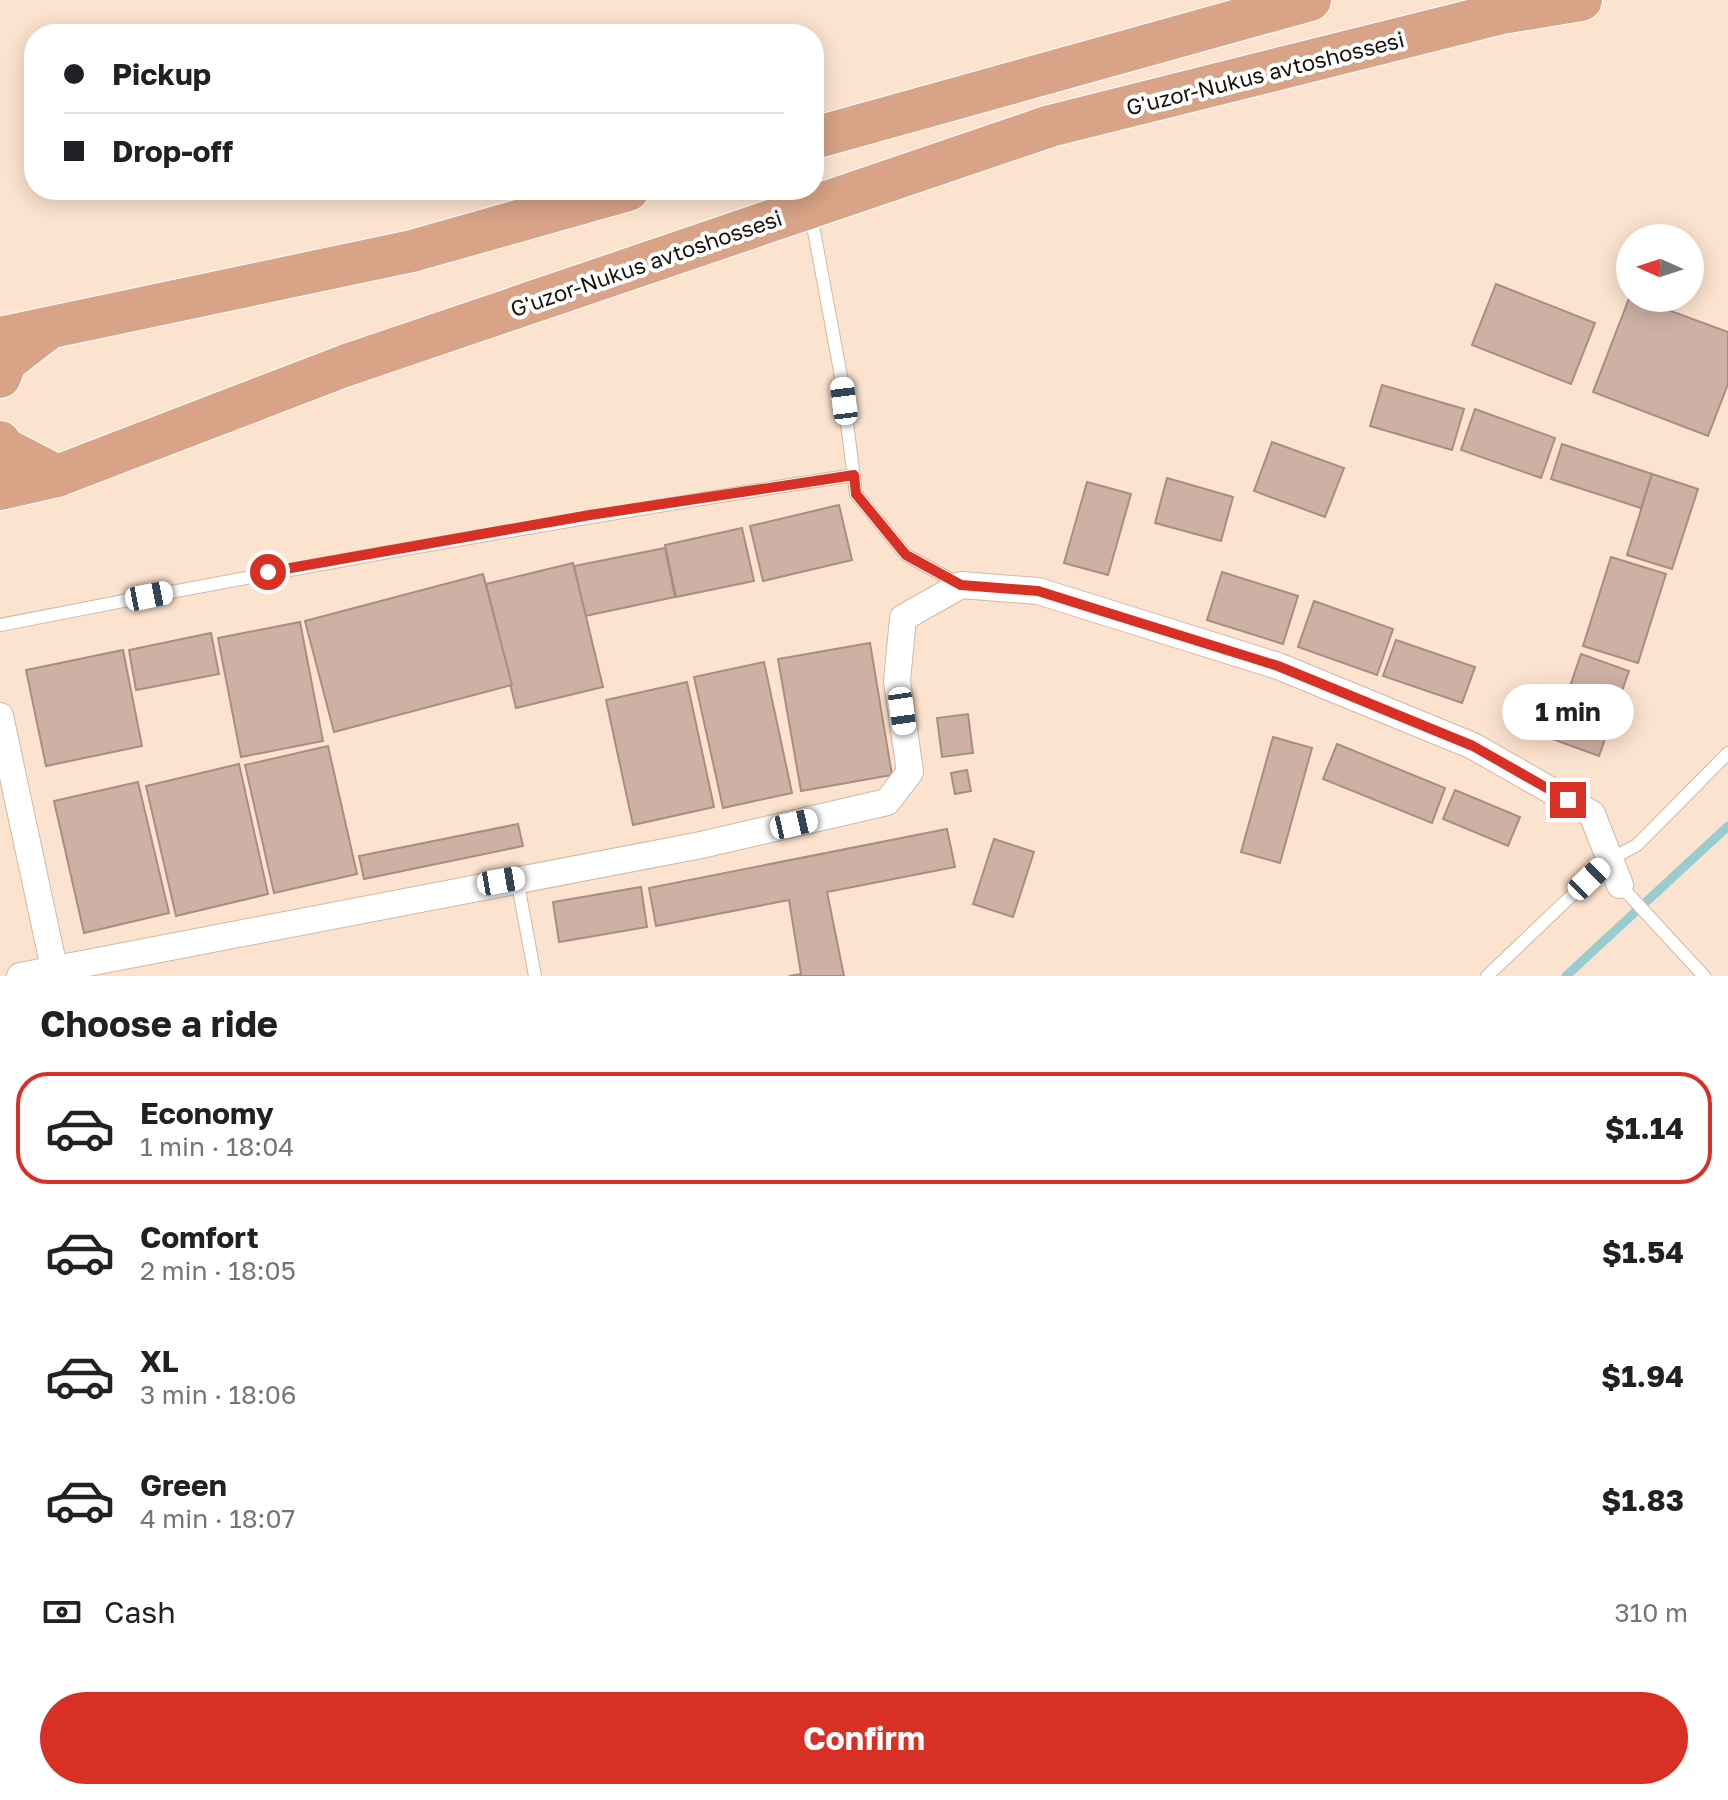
<!DOCTYPE html>
<html lang="en">
<head>
<meta charset="utf-8">
<style>
	body { margin:0; font-family:"Golos Text",sans-serif; background:#f6f6f6; color:#202124; height:100vh; display:flex; flex-direction:column; font-size:30px; white-space:nowrap }
	* { box-sizing:border-box; margin:0 }
	p { font-size:26px; color:#757577 }
	.icon { flex:none; width:44px; height:44px; fill:none; stroke:currentColor; stroke-width:2; stroke-linecap:round; stroke-linejoin:round }
	.map { position:relative; height:976px; overflow:hidden }
	.side { display:flex; flex-direction:column; background:#fff; flex:1 }
	.side>* { flex:none }
	.top-card { position:absolute; left:24px; top:24px; width:800px; height:176px; border-radius:32px; box-shadow:0 4px 20px #0003; display:grid; align-content:center; height:176px; padding:0 40px; background:#fff }
	.needle { width:52px; rotate:273deg }
	.controls { position:absolute; left:1616px; top:224px; display:grid; gap:16px }
	.controls a { display:grid; place-items:center; width:88px; height:88px; border-radius:50%; background:#fff; box-shadow:0 4px 20px #0003; font-size:40px }
	.end { position:absolute; width:36px; height:36px; margin:-18px; border:10px solid #d93025; background:#fff; box-shadow:0 0 0 4px #fff }
	.from { border-radius:50% }
	.bubble { position:absolute; height:56px; border-radius:28px; background:#fff; box-shadow:0 4px 20px #0003; font-size:26px; font-weight:700; line-height:56px; text-align:center }
	.car { position:absolute; width:24px; height:48px; margin:-24px -12px; border-radius:10px; box-shadow:0 0 6px 2px #0007; background:linear-gradient(#fff 24%,#345 0 40%,#fff 0 76%,#345 0 86%,#fff 0) }
	.top-card b { display:flex; align-items:center; gap:28px; height:76px; font-size:30px }
	.top-card b+b { border-top:2px solid #e0e0e0 }
	.top-card i { width:20px; height:20px; background:#202124 }
	ul { padding:0; list-style:none }
	li { display:flex; align-items:center; gap:24px; height:112px; margin:0 16px 12px; padding:0 24px; border:4px solid transparent; border-radius:32px }
	li div { flex:1 }
	li b { display:block; font-size:30px }
	li em { font-style:normal; font-weight:700 }
	li.on { border-color:#d93025 }
	li>.icon { width:72px; height:72px; stroke-width:1.5 }
	h2 { padding:0 40px; font-size:36px; line-height:96px }
	.pay { display:flex; align-items:center; gap:20px; height:88px; padding:0 40px; font-size:30px }
	.pay p { margin-inline-start:auto }
	.primary-button { display:flex; gap:16px; margin-top:auto; padding:16px 40px }
	.primary-button a { flex:1; height:92px; border-radius:48px; background:#d93025; color:#fff; font-size:32px; font-weight:700; line-height:92px; text-align:center }
	.map>svg:first-child { display:block }
</style>
</head>
<body>
<div class="map">
<svg width="1728" height="976" viewBox="0 0 1728 976">
	<rect width="100%" height="100%" fill="#fce3cf"/>
	<g fill="none" stroke-linecap="round" stroke-linejoin="round">
		<path stroke="#98ccd0" stroke-width="9" d="M1566,976l162,-150"/>
	</g>
	<g fill="#ceb1a5" stroke="#a98d81" stroke-width="2">
		<path d="M1496,284l99,39 -24,61 -99,-39z"/>
		<path d="M1630,296l98,36v52l-20,52 -115,-44z"/>
		<path d="M1382,385l82,24 -12,41 -82,-24z"/>
		<path d="M1475,409l80,29 -14,40 -80,-28z"/>
		<path d="M1272,442l72,26 -19,49 -71,-26z"/>
		<path d="M1562,444l90,30 -11,34 -90,-29z"/>
		<path d="M1652,474l46,15 -26,80 -45,-14z"/>
		<path d="M1167,478l66,19 -12,44 -66,-18z"/>
		<path d="M1087,482l44,12 -23,81 -44,-12z"/>
		<path d="M839,505l13,55 -89,21 -13,-55z"/>
		<path d="M742,528l12,53 -78,16 -11,-52z"/>
		<path d="M665,548l10,49 -90,19 -11,-50z"/>
		<path d="M1611,557l55,17 -28,89 -55,-17z"/>
		<path d="M573,563l30,124 -87,21 -30,-124z"/>
		<path d="M1222,572l76,24 -15,48 -76,-24z"/>
		<path d="M483,574l29,111 -178,47 -29,-111z"/>
		<path d="M1314,601l79,28 -16,46 -79,-28z"/>
		<path d="M300,622l23,119 -82,16 -23,-119z"/>
		<path d="M211,633l8,41 -83,16 -7,-40z"/>
		<path d="M1396,640l79,27 -13,36 -79,-27z"/>
		<path d="M870,643l22,132 -91,16 -23,-132z"/>
		<path d="M123,650l19,96 -96,20 -20,-96z"/>
		<path d="M1581,654l48,17 -30,85 -47,-17z"/>
		<path d="M764,662l28,131 -69,15 -29,-131z"/>
		<path d="M687,682l27,125 -81,18 -27,-125z"/>
		<path d="M968,714l5,39 -31,4 -5,-39z"/>
		<path d="M1273,737l39,11 -32,115 -39,-11z"/>
		<path d="M1337,744l108,44 -13,35 -109,-44z"/>
		<path d="M328,746l29,128 -83,19 -29,-128z"/>
		<path d="M239,764l29,130 -92,22 -30,-130z"/>
		<path d="M967,770l4,21 -16,3 -4,-21z"/>
		<path d="M138,782l31,131 -85,20 -30,-132z"/>
		<path d="M1455,790l65,27 -12,29 -65,-27z"/>
		<path d="M518,824l5,22 -159,33 -5,-23z"/>
		<path d="M947,829l8,38 -128,25 17,84h-55l12,-2 -12,-74 -133,26 -7,-38z"/>
		<path d="M994,839l40,13 -21,65 -40,-13z"/>
		<path d="M641,887l6,40 -88,15 -6,-40z"/>
	</g>
	<g fill="none" stroke-linecap="round" stroke-linejoin="round">
		<defs>
			<g id="service">
				<path d="M811,215l30,161 15,118 50,61 55,30"/>
				<path d="M0,625c284,-56 568,-106 854,-150"/>
				<path d="M517,879l18,97"/>
				<path d="M1620,885l84,91"/>
				<path d="M1487,976l122,-116 28,-15 91,-92"/>
			</g>
			<g id="minor">
				<path d="M0,716l54,252"/>
				<path d="M20,976l681,-131 186,-43 23,-30 -13,-91 6,-63 58,-33 77,6 240,75 195,80 119,68 28,71"/>
			</g>
			<g id="trunk">
				<path d="M814,138l496,-138"/>
				<path d="M0,338l412,-87 216,-61"/>
				<path d="M0,377l6,-16 39,-30"/>
				<path d="M0,442l3,6 54,28"/>
				<path d="M0,489l57,-13 287,-110 706,-240 452,-113 79,-13"/>
			</g>
		</defs>
		<use href="#service" stroke="#d0b9a4" stroke-width="14"/>
		<use href="#minor" stroke="#d0b9a4" stroke-width="28"/>
		<use href="#trunk" stroke="#fff" stroke-width="44"/>
		<use href="#service" stroke="#fff" stroke-width="12"/>
		<use href="#minor" stroke="#fff" stroke-width="26"/>
		<use href="#trunk" stroke="#d8a387" stroke-width="42"/>
	</g>
	<g fill="none" stroke-linecap="round" stroke-linejoin="round">
		<path stroke="#d93025" stroke-width="10" d="M268,572l322,-57 264,-40 2,19 50,61 55,30 77,6 240,75 195,80 95,54"/>
	</g>
	<g text-anchor="middle" dominant-baseline="central" stroke-width="8" stroke-linejoin="round" paint-order="stroke">
		<g font-size="22" fill="#1a120b" stroke="#fff">
			<text transform="translate(1265 73) rotate(-14)">G'uzor-Nukus avtoshossesi</text>
			<text transform="translate(646 263) rotate(-19)">G'uzor-Nukus avtoshossesi</text>
		</g>
	</g>
</svg>
<div class="controls">
<a><svg class="needle" viewBox="-14 -14 28 28"><path d="M0-13l5 13h-10z" fill="#e53935"/><path d="M0 13l5-13h-10z" fill="#757577"/></svg></a>
</div>
<i class="end from" style="left:268px;top:572px"></i>
<i class="end" style="left:1568px;top:800px"></i>
<div class="bubble" style="left:1502px;top:684px;width:132px">1 min</div>
<i class="car" style="left:844px;top:401px;rotate:353deg"></i>
<i class="car" style="left:149px;top:596px;rotate:79deg"></i>
<i class="car" style="left:902px;top:711px;rotate:172deg"></i>
<i class="car" style="left:794px;top:824px;rotate:77deg"></i>
<i class="car" style="left:1589px;top:879px;rotate:46deg"></i>
<i class="car" style="left:501px;top:881px;rotate:80deg"></i>
<div class="top-card">
<b><i class="from"></i>Pickup</b>
<b><i></i>Drop-off</b>
</div>
</div>
<section class="side">
<h2>Choose a ride</h2>
<ul>
<li class="on"><svg class="icon" aria-label="car" viewBox="0 0 24 24"><path d="M5 17H2v-5l4-1 3-4h7l3 4 3 1v5h-3M9 17h6M6 11h13"/><circle cx="7" cy="17" r="2"/><circle cx="17" cy="17" r="2"/></svg><div><b>Economy</b><p>1 min · 18:04</p></div><em>$1.14</em></li>
<li><svg class="icon" aria-label="car" viewBox="0 0 24 24"><path d="M5 17H2v-5l4-1 3-4h7l3 4 3 1v5h-3M9 17h6M6 11h13"/><circle cx="7" cy="17" r="2"/><circle cx="17" cy="17" r="2"/></svg><div><b>Comfort</b><p>2 min · 18:05</p></div><em>$1.54</em></li>
<li><svg class="icon" aria-label="car" viewBox="0 0 24 24"><path d="M5 17H2v-5l4-1 3-4h7l3 4 3 1v5h-3M9 17h6M6 11h13"/><circle cx="7" cy="17" r="2"/><circle cx="17" cy="17" r="2"/></svg><div><b>XL</b><p>3 min · 18:06</p></div><em>$1.94</em></li>
<li><svg class="icon" aria-label="car" viewBox="0 0 24 24"><path d="M5 17H2v-5l4-1 3-4h7l3 4 3 1v5h-3M9 17h6M6 11h13"/><circle cx="7" cy="17" r="2"/><circle cx="17" cy="17" r="2"/></svg><div><b>Green</b><p>4 min · 18:07</p></div><em>$1.83</em></li>
</ul>
<div class="pay"><svg class="icon" aria-label="cash" viewBox="0 0 24 24"><path d="M3 7h18v10H3z"/><circle cx="12" cy="12" r="2"/></svg>Cash<p>310 m</p></div>
<div class="primary-button"><a>Confirm</a></div>
</section>
</body>
</html>
